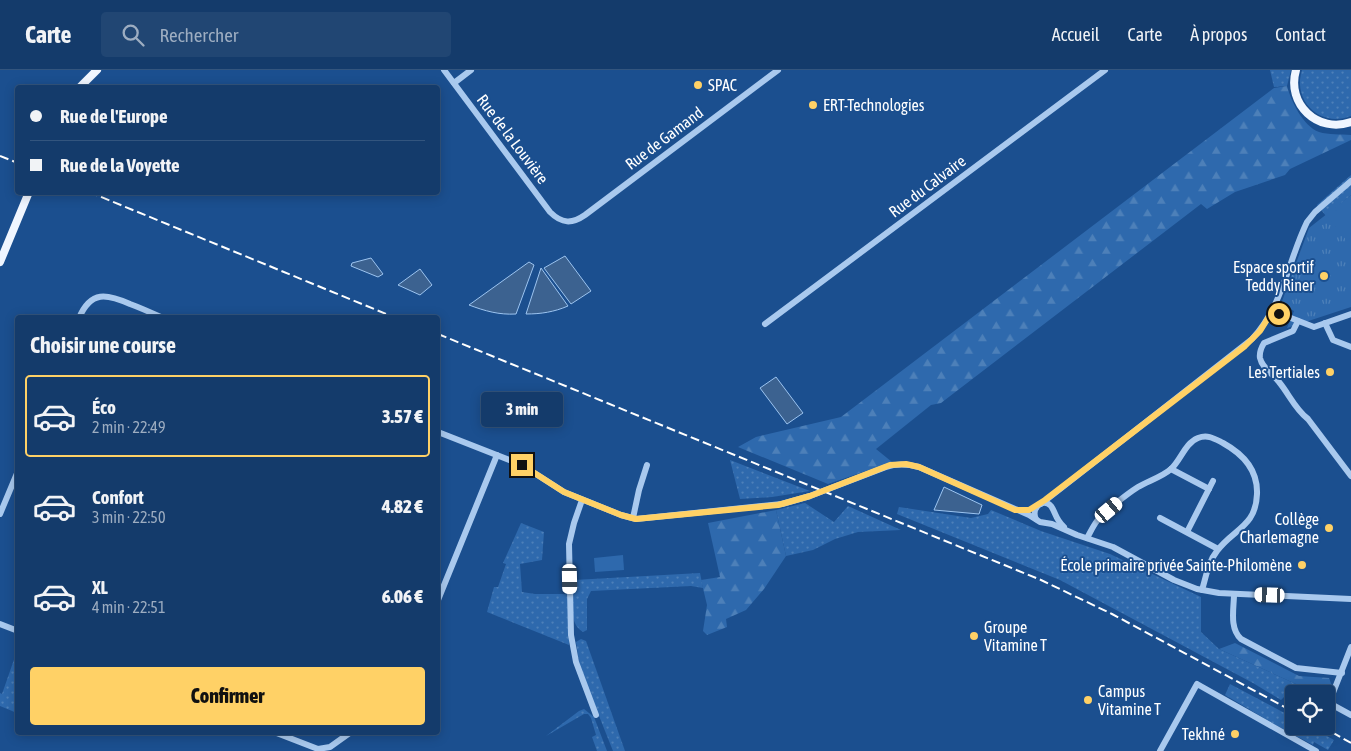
<!DOCTYPE html>
<html lang="fr">
<head>
<meta charset="utf-8">
<style>
	body { margin:0; font-family:"Asap Condensed",sans-serif; background:#214673; color:#f1f3f6; height:100vh; display:flex; flex-direction:column; font-size:19px; white-space:nowrap }
	* { box-sizing:border-box; margin:0 }
	p { font-size:16px; color:#9dadc1 }
	.icon { flex:none; width:28px; height:28px; fill:none; stroke:currentColor; stroke-width:2; stroke-linecap:round; stroke-linejoin:round }
	.map { position:relative; flex:1; overflow:hidden }
	.sheet { position:absolute; left:15px; top:245px; width:425px; height:420px; display:flex; flex-direction:column; background:#143b6b; border-radius:5px; box-shadow:0 2px 12px #0003,0 0 0 1px #33557e }
	.sheet>* { flex:none }
	.hud { position:absolute; left:15px; top:15px; width:425px; height:110px; border-radius:5px; box-shadow:0 2px 12px #0003,0 0 0 1px #33557e; display:grid; align-content:center; height:110px; padding:0 15px; background:#143b6b }
	.fabs { position:absolute; left:1285px; top:615px; display:grid; gap:10px }
	.fabs a { display:grid; place-items:center; width:50px; height:50px; border-radius:5px; background:#143b6b; box-shadow:0 2px 12px #0003,0 0 0 1px #33557e; font-size:25px }
	.end { position:absolute; width:22px; height:22px; margin:-11px; border:6px solid #ffd166; background:#111; box-shadow:0 0 0 2px #111 }
	.from { border-radius:50% }
	.bubble { position:absolute; height:35px; border-radius:5px; background:#143b6b; box-shadow:0 2px 12px #0003,0 0 0 1px #33557e; font-size:16px; font-weight:800; line-height:35px; text-align:center }
	.car { position:absolute; width:15px; height:30px; margin:-15px -8px; border-radius:6px; box-shadow:0 0 4px 1px #0007; background:linear-gradient(#fff 24%,#345 0 40%,#fff 0 76%,#345 0 86%,#fff 0) }
	.hud b { display:flex; align-items:center; gap:18px; height:48px; font-size:19px }
	.hud b+b { border-top:1px solid #33557e }
	.hud i { width:12px; height:12px; background:#f1f3f6 }
	ul { padding:0; list-style:none }
	li { display:flex; align-items:center; gap:15px; height:82px; margin:0 10px 8px; padding:0 5px; border:2px solid transparent; border-radius:5px }
	li div { flex:1 }
	li b { display:block; font-size:19px }
	li em { font-style:normal; font-weight:800 }
	li.active { border-color:#ffd166 }
	li>.icon { width:45px; height:45px; stroke-width:1.5 }
	h2 { padding:0 15px; font-size:22px; line-height:60px }
	.action { display:flex; gap:10px; margin-top:auto; padding:10px 15px }
	.action a { flex:1; height:58px; border-radius:5px; background:#ffd166; color:#111; font-size:20px; font-weight:800; line-height:58px; text-align:center }
	header { display:flex; align-items:center; gap:30px; box-sizing:border-box; height:70px; padding:0 25px; background:#143b6b; border-bottom:1px solid #33557e }
	header strong { font-size:24px }
	nav { display:flex; gap:28px; margin-inline-start:auto; font-size:18px }
	.search { width:350px; height:45px; background:#214673; display:flex; align-items:center; gap:12px; box-sizing:border-box; padding:0 18px; border-radius:5px; color:#9dadc1; font-size:19px }
	.map>svg:first-child { display:block }
</style>
</head>
<body>
<header>
<strong>Carte</strong>
<div class="search"><svg class="icon" aria-label="search" viewBox="0 0 24 24"><circle cx="10" cy="10" r="6"/><path d="M15 15l6 6"/></svg>Rechercher</div>
<nav><a>Accueil</a><a>Carte</a><a>À propos</a><a>Contact</a></nav>
</header>
<div class="map">
<svg width="1351" height="681" viewBox="0 0 1351 681">
	<defs>
		<pattern id="grass-dots" width="8" height="8" patternUnits="userSpaceOnUse" patternTransform="scale(1.25)"><rect width="8" height="8" fill="#2e69ad"/><path d="M2 2h.1M6 6h.1" fill="none" stroke="#4d80b9" stroke-width="1.8" stroke-linecap="round"/></pattern>
		<pattern id="forest-firs" width="22" height="20" patternUnits="userSpaceOnUse" patternTransform="scale(1.25)"><rect width="22" height="20" fill="#2e69ad"/><path d="M5 1l3.5 6h-7zM16 11l3.5 6h-7z" fill="#4d80b9"/></pattern>
		<pattern id="park-tufts" width="24" height="20" patternUnits="userSpaceOnUse" patternTransform="scale(1.25)"><rect width="24" height="20" fill="#2e69ad"/><path d="M3 7l-1-3M5 7V3M7 7l1-3M15 17l-1-3M17 17v-4M19 17l1-3" fill="none" stroke="#4d80b9"/></pattern>
	</defs>
	<rect width="100%" height="100%" fill="#1b4f8f"/>
	<g fill="url(#grass-dots)">
		<path d="M1270,0h21l-4,16 -13,1z"/>
		<path d="M1302,0h49v46c-31,12 -59,-15 -49,-46z"/>
		<path d="M1351,105v20l-25,21 -9,-11z"/>
		<path d="M730,390l80,31 -38,6 -32,2z"/>
		<path d="M805,433l29,19 14,-16 53,24 -43,2 -23,7 -22,11 -27,6 -10,-46z"/>
		<path d="M899,437l72,11 17,-4 3,-4 50,21 69,23 91,43v35l18,17 99,45h-24v9l-10,-6 -3,3 -28,-17 -193,-103 -163,-66z"/>
		<path d="M521,453l23,9 -2,28 -22,4 2,28 13,2h33l1,51 -82,-33 7,-25h4l8,-23 -3,-1z"/>
		<path d="M700,503l3,15 -12,-2 -100,5 -4,8v31l-4,2c-16,-9 -10,-36 -9,-52z"/>
		<path d="M581,569l5,2 39,110h-12l-33,-83 -4,-26z"/>
		<path d="M17,581l1,62h-1l-17,-7v-13l2,1z"/>
		<path d="M1230,614l64,34v8h15l25,14 -6,10 -14,-8 -1,3 -39,-21 -49,-29z"/>
		<path d="M584,639l10,8 13,34h-10l-5,-14 4,-2 -5,-17 -3,-4h-4l-38,22 33,-25z"/>
	</g>
	<g fill="url(#forest-firs)">
		<path d="M1287,16c4,15 16,40 32,46 9,3 22,2 32,3v5l-61,29 -5,6 -50,17 -28,17 -6,-5 -260,199 -10,2 -55,44 16,13 -64,22 -90,-37 18,-10 85,-20 433,-329z"/>
		<path d="M776,440l10,46 -22,33 -18,21 -20,9 1,8 -20,8 -4,-4 4,-26 -6,-25 19,-3 -12,-54z"/>
		<path d="M1235,573l64,33 30,2 3,8 -6,8h-8l-99,-45z"/>
	</g>
	<path fill="url(#park-tufts)" d="M1351,125v112l-64,21 7,-17 -13,-7 28,-76z"/>
	<g fill="#2e69ad">
		<path d="M1350,128l1,39 -4,4 -19,-24z"/>
		<path d="M623,485l1,15 -29,2 -1,-14z"/>
	</g>
	<g fill="#3c6290" stroke="#9cc4f0">
		<path d="M565,186l26,35 -20,13 -27,-36z"/>
		<path d="M371,188l12,16 -5,3 -27,-11 1,-3z"/>
		<path d="M529,192l5,3 -18,49c-17,1 -31,-3 -47,-9z"/>
		<path d="M541,198l27,38c-14,6 -27,8 -42,8z"/>
		<path d="M420,199l12,16 -12,10 -22,-10z"/>
		<path d="M776,307l27,36 -16,11 -27,-36z"/>
		<path d="M944,417l38,18 -3,9 -45,-4z"/>
	</g>
	<g fill="none" stroke-linecap="round" stroke-linejoin="round">
		<g stroke="#a9c9ee" stroke-width="6">
			<path d="M444,0l106,142c12,12 22,12 35,3l193,-145"/>
			<path d="M454,13l17,-13"/>
			<path d="M1273,241l41,16 37,-13"/>
			<path d="M79,248c12,-28 28,-24 51,-14 11,4 22,9 33,14"/>
			<path d="M1298,251l-5,10 -29,12c-3,5 -5,9 -4,15 2,10 13,16 19,24 10,12 16,27 29,37l43,57"/>
			<path d="M1325,253l8,17 18,7"/>
			<path d="M765,254l340,-254"/>
			<path d="M438,362l84,33 42,27 57,23 15,4 146,-15 28,-8 76,-29c11,-4 22,-3 33,0l110,48 11,7 12,2 25,11 36,12 61,33 23,9 22,4 132,6"/>
			<path d="M1171,399l38,20"/>
			<path d="M582,430l-8,23 -5,21 2,91 5,27 20,53"/>
			<path d="M1041,434l211,-165c31,-33 36,-78 55,-117l8,-10 36,-31"/>
			<path d="M0,444l18,-43"/>
			<path d="M633,448l6,-28 8,-25"/>
			<path d="M1160,448l58,31"/>
			<path d="M1036,449c-5,-10 6,-22 15,-13 5,7 4,13 13,21"/>
			<path d="M1187,462l26,-51"/>
			<path d="M1087,468c3,-5 6,-12 10,-17 7,-9 30,-27 41,-34 10,-6 24,-10 33,-18 10,-9 14,-26 27,-31 10,-4 17,1 25,5 20,11 35,27 34,51 -1,33 -24,35 -40,57 -9,11 -11,26 -15,39"/>
			<path d="M1234,524c0,14 -5,34 7,45l55,29 46,5"/>
			<path d="M438,530l59,-145"/>
			<path d="M0,554l18,7"/>
			<path d="M1351,577l-22,56 22,12"/>
			<path d="M274,662l44,17 12,-2 21,-15"/>
			<path d="M1160,681l37,-67 119,67"/>
		</g>
		<g stroke="#f0f6ff" stroke-width="8">
			<path d="M1296,0c-10,34 22,64 55,52"/>
			<path d="M79,18l18,-18"/>
			<path d="M0,192l29,-70"/>
		</g>
		<g stroke="#fff" stroke-width="2" stroke-dasharray="9 4" stroke-linecap="butt">
			<path d="M0,86l18,7"/>
			<path d="M89,122l307,126"/>
			<path d="M438,264l603,246 71,34 182,98"/>
			<path d="M1321,656l30,17"/>
		</g>
	</g>
	<g fill="none" stroke-linecap="round" stroke-linejoin="round">
		<path stroke="#ffd166" stroke-width="6" d="M522,395l42,27 57,23 15,4 142,-14 32,-9 80,-31 16,-1 13,3 96,43h14l16,-10 200,-154 15,-15 13,-21 6,4"/>
	</g>
	<g fill="#ffd166" stroke="#1b4f8f" stroke-width="2">
		<circle cx="698" cy="15" r="5"/>
		<circle cx="813" cy="35" r="5"/>
		<circle cx="1324" cy="206" r="5"/>
		<circle cx="1330" cy="302" r="5"/>
		<circle cx="1329" cy="458" r="5"/>
		<circle cx="1302" cy="495" r="5"/>
		<circle cx="974" cy="566" r="5"/>
		<circle cx="1088" cy="630" r="5"/>
		<circle cx="1235" cy="664" r="5"/>
	</g>
	<g text-anchor="middle" dominant-baseline="central" stroke-width="4" stroke-linejoin="round" paint-order="stroke">
		<g font-size="16" fill="#fff" stroke="#1b4f8f" text-anchor="end">
			<text x="708" y="15" text-anchor="start">SPAC</text>
			<text x="823" y="35" text-anchor="start">ERT-Technologies</text>
			<text x="1314" y="197">Espace sportif<tspan x="1314" dy="18">Teddy Riner</tspan></text>
			<text x="1320" y="302">Les Tertiales</text>
			<text x="1319" y="449">Collège<tspan x="1319" dy="18">Charlemagne</tspan></text>
			<text x="1292" y="495">École primaire privée Sainte-Philomène</text>
			<text x="984" y="557" text-anchor="start">Groupe<tspan x="984" dy="18">Vitamine T</tspan></text>
			<text x="1098" y="621" text-anchor="start">Campus<tspan x="1098" dy="18">Vitamine T</tspan></text>
			<text x="1225" y="664">Tekhné</text>
		</g>
		<g font-size="16" fill="#fff" stroke="#1b4f8f">
			<text transform="translate(664 68) rotate(-37)">Rue de Gamand</text>
			<text transform="translate(513 69) rotate(53)">Rue de la Louvière</text>
			<text transform="translate(927 116) rotate(-37)">Rue du Calvaire</text>
		</g>
	</g>
</svg>
<div class="fabs">
<a><svg class="icon" aria-label="locate" viewBox="0 0 24 24"><circle cx="12" cy="12" r="6"/><path d="M12 2v4M12 18v4M2 12h4M18 12h4"/></svg></a>
</div>
<i class="end from" style="left:1279px;top:244px"></i>
<i class="end" style="left:522px;top:395px"></i>
<div class="bubble" style="left:481px;top:322px;width:82px">3 min</div>
<i class="car" style="left:1109px;top:440px;rotate:50deg"></i>
<i class="car" style="left:570px;top:509px;rotate:179deg"></i>
<i class="car" style="left:1270px;top:525px;rotate:272deg"></i>
<div class="hud">
<b><i class="from"></i>Rue de l'Europe</b>
<b><i></i>Rue de la Voyette</b>
</div>
<section class="sheet">
<h2>Choisir une course</h2>
<ul>
<li class="active"><svg class="icon" aria-label="car" viewBox="0 0 24 24"><path d="M5 17H2v-5l4-1 3-4h7l3 4 3 1v5h-3M9 17h6M6 11h13"/><circle cx="7" cy="17" r="2"/><circle cx="17" cy="17" r="2"/></svg><div><b>Éco</b><p>2 min · 22:49</p></div><em>3.57 €</em></li>
<li><svg class="icon" aria-label="car" viewBox="0 0 24 24"><path d="M5 17H2v-5l4-1 3-4h7l3 4 3 1v5h-3M9 17h6M6 11h13"/><circle cx="7" cy="17" r="2"/><circle cx="17" cy="17" r="2"/></svg><div><b>Confort</b><p>3 min · 22:50</p></div><em>4.82 €</em></li>
<li><svg class="icon" aria-label="car" viewBox="0 0 24 24"><path d="M5 17H2v-5l4-1 3-4h7l3 4 3 1v5h-3M9 17h6M6 11h13"/><circle cx="7" cy="17" r="2"/><circle cx="17" cy="17" r="2"/></svg><div><b>XL</b><p>4 min · 22:51</p></div><em>6.06 €</em></li>
</ul>
<div class="action"><a>Confirmer</a></div>
</section>
</div>
</body>
</html>
